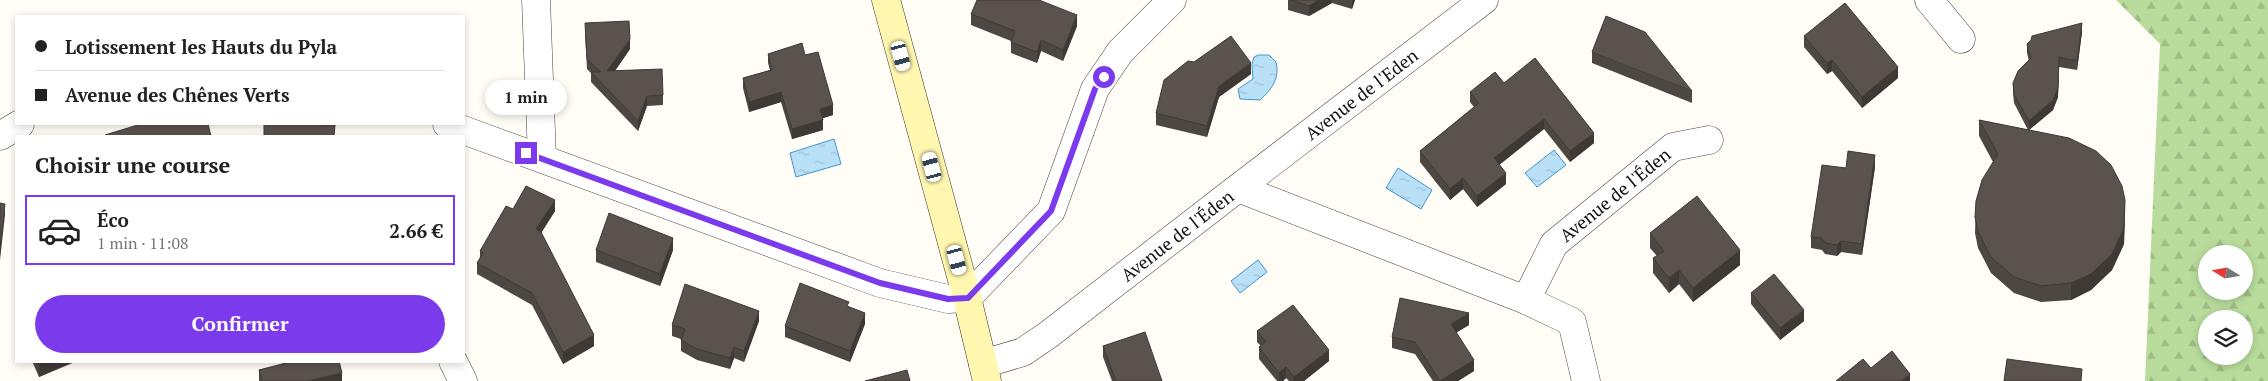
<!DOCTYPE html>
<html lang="fr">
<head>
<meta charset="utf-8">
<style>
	body { margin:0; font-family:"PT Serif",serif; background:#f6f6f6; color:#222; height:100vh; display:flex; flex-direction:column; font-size:19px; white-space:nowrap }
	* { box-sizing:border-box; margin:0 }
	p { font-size:16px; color:#767676 }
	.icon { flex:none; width:28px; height:28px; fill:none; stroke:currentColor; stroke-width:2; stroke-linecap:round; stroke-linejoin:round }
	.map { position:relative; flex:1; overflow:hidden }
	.sheet { position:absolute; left:15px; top:135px; width:450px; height:228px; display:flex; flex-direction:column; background:#fff; border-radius:0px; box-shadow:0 2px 8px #0003 }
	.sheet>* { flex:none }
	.banner { position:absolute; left:15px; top:15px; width:450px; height:110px; border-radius:0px; box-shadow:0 2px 8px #0003; display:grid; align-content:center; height:110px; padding:0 20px; background:#fff }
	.needle { width:32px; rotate:281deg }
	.fabs { position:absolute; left:2198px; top:245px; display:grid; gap:10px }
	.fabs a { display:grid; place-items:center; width:55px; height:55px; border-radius:50%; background:#fff; box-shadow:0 2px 8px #0003; font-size:25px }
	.end { position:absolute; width:22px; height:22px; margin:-11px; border:6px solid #7c3aed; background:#fff; box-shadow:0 0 0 2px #fff }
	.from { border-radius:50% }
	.bubble { position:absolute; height:35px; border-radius:18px; background:#fff; box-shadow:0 2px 8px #0003; font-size:16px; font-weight:800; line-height:35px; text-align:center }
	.car { position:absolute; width:15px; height:30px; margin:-15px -8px; border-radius:6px; box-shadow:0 0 4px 1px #0007; background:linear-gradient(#fff 24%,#345 0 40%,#fff 0 76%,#345 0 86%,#fff 0) }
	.banner b { display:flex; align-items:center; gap:18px; height:48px; font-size:19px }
	.banner b+b { border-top:1px solid #e0e0e0 }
	.banner i { width:12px; height:12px; background:#222 }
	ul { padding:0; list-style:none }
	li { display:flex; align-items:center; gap:15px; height:70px; margin:0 10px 8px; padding:0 10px; border:2px solid transparent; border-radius:0px }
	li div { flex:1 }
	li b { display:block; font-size:19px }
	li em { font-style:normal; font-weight:800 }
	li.active { border-color:#7c3aed }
	li>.icon { width:45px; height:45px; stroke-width:1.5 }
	h2 { padding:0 20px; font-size:22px; line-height:60px }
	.button { display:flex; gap:10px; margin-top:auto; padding:10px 20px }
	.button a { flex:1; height:58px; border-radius:30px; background:#7c3aed; color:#fff; font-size:20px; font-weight:800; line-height:58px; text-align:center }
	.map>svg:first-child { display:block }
</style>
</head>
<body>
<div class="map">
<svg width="2268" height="381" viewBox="0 0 2268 381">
	<defs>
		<pattern id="forest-firs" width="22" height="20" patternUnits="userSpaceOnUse" patternTransform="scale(1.25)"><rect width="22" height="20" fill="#b9dc9c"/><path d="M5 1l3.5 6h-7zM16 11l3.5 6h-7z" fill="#9ebc85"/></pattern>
		<pattern id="water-ripples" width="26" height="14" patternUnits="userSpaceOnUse" patternTransform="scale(1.25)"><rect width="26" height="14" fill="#b9e0f7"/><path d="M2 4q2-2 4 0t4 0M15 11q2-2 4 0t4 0" fill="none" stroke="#9ebfd3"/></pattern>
	</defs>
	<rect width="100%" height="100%" fill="#fffdf5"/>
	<path fill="url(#forest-firs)" fill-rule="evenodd" d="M2116,0h152v381h-123l15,-337zM2206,254h38v37h-38zM2206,319h38v37h-38z"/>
	<g fill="url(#water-ripples)" stroke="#3f96cf">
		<path d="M1258,55h11l7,7c4,16 -4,27 -16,38l-20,-1 -2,-10 15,-10 -1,-15 2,-7z"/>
		<path d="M834,139l7,25 -45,13 -6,-24z"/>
		<path d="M1554,150l12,15 -29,22 -12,-14z"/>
		<path d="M1398,168l34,22 -11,19 -35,-21z"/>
		<path d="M1258,260l9,12 -27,21 -9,-12z"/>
	</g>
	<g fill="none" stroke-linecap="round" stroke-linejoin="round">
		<defs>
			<g id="minor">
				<path d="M536,0l6,158"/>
				<path d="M1929,0l32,39"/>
				<path d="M447,124l433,159 68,16 19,-1 84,-87 44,-122 25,-37 52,-52"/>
				<path d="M0,136l20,-12"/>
				<path id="s1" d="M1238,188l246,-188"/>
				<path id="s2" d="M1526,300l28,-56 119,-97 36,-7"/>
				<path d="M453,361l10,20"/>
				<path id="s3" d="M983,364l40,-12 25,-17 190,-147 288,112 46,22 14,59"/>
			</g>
			<path id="secondary" d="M886,0l81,298 20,83"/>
		</defs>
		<use href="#minor" stroke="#444" stroke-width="29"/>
		<use href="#secondary" stroke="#333" stroke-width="29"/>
		<use href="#minor" stroke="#fff" stroke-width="28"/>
		<use href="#secondary" stroke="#fff6b0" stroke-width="28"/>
	</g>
	<g fill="#4d4742">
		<path d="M1288,0h67l-3,9 -20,-6 -23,13 -21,-6z"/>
		<path d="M971,14l106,12 -14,35 -22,-10 -4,12 -26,-10v-12l-40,-16z"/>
		<path d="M2082,32l-5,38 -18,-3 -1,30 -5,13 -24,20 96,87 -1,27 -12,26 -21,20 -20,10 -30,2 -27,-9 -23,-20 -13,-25 -3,-15 1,-32 17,-39 -14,-26v-16l49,10 -14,-27 -1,-10v-10l16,-22 -2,-8v-9z"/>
		<path d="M585,33l45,16 -15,22 48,24v10l-16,1 -9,25 -47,-49v-9l-4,-4z"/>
		<path d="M1804,36l94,42 -36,30 -30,-37 -5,3 -23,-27z"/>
		<path d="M1592,52l100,39v12l-100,-40z"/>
		<path d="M768,54l37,1 28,60 -10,3v12l-31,9 -11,-37 -32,10 -6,-24v-10l27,-8 -2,-7z"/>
		<path d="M1251,74l-32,23 -12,40 -51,-12v-12z"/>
		<path d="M1504,83l90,60 -24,19 -26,-33 -45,36 7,19 -29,23 -14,-18 -13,11 -30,-38v-11l54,-44 -4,-5v-10z"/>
		<path d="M1875,167l-13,88 -21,-3 -4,4 -12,-2 -3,-4 -11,-2v-11l35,-69z"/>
		<path d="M513,209l42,2 -14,22 53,113 -31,18 -31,-59 -55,-31v-11l3,-4v-8z"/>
		<path d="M1650,233l90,32 -47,37 -14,-18 -10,9 -16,-20v-15l4,-2 -7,-8z"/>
		<path d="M596,250h77l-13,36 -64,-24z"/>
		<path d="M1751,293l53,28 -24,19 -29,-36z"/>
		<path d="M849,307l16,17 -15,38 -65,-25v-11z"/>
		<path d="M15,310h1v16l-1,-4z"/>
		<path d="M759,321l-15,41 -10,-4 -4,11 -33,-9 -16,-9v-12l-9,-3v-11z"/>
		<path d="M1469,325l-13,7 18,39 -16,10h-25l-18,-27 -23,-6v-11z"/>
		<path d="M1257,331l72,30 -25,20h-15l-3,-3 -3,3h-6l-18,-22v-12l2,-1 -4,-4z"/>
		<path d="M1103,346l59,35h-50l-9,-24z"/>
		<path d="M32,361h43v1l-36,15z"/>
		<path d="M283,361h56l3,20h-83v-11l25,-6z"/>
	</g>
	<g fill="#3f3936">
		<path d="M1319,0h13v3l-23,13v-10z"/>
		<path d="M1352,0h3l-3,9z"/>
		<path d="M1077,15v11l-14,35v-11z"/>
		<path d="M2082,23v9l-5,38v-9z"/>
		<path d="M630,39v10l-23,33v-11z"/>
		<path d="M1041,40v11l-4,12v-11z"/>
		<path d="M2059,57l-1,40 -5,13 -24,20v-9z"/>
		<path d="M1832,60v11l-5,3v-11z"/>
		<path d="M1251,63v11l-32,23 -12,40v-11l12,-40z"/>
		<path d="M1898,67v11l-36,30v-11z"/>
		<path d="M781,92v10l-32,10v-10z"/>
		<path d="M647,96v10l-9,25v-10z"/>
		<path d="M833,105v10l-13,4v-10z"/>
		<path d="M1544,119v10l-50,40v-11z"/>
		<path d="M823,120v10l-31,9v-10z"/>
		<path d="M1594,133v10l-24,19v-11z"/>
		<path d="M1875,155v12l-13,88v-11z"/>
		<path d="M1506,173v11l-29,23v-11z"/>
		<path d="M1463,178v11l-13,11v-11z"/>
		<path d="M555,200v11l-19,30v-12z"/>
		<path d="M2125,200l-1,44 -12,26 -21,20 -20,10v-17z"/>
		<path d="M5,204v11l-5,45v-12z"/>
		<path d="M673,238v12l-13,36v-12z"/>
		<path d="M1841,241v11l-4,4v-11z"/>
		<path d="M1740,250v15l-47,37v-14z"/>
		<path d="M1679,270v14l-10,9v-15z"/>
		<path d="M1804,310v11l-24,19v-12z"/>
		<path d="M759,311v10l-15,41v-11z"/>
		<path d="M865,313v11l-15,38v-11z"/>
		<path d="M1469,313v12l-18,11v-12z"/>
		<path d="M594,335v11l-31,18v-12z"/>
		<path d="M734,347v11l-4,11v-11z"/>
		<path d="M1329,350v11l-25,20h-10v-4z"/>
		<path d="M1474,360v11l-16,10h-18z"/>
		<path d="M48,361h27l-36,16v-12z"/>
		<path d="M1286,367v11l-3,3h-4v-8z"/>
		<path d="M342,373v8h-34z"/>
		<path d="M1910,374v7h-9z"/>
	</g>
	<g fill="#5a524d" stroke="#3f3936">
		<path d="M977,0h62l38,15 -14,35 -22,-10 -4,12 -26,-10 4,-11 -44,-17z"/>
		<path d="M1291,0h28l-10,6z"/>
		<path d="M1845,3l53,64 -36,30 -30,-37 -5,3 -23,-27z"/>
		<path d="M1606,16l39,16 47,59 -100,-39z"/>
		<path d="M629,21l1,18 -23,32 55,-2 1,26 -16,1 -9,25 -47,-49h10l-14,-13 -2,-36z"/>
		<path d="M2082,23l-5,38 -18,-4 -1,31 -5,12 -24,21 -15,-27 -1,-11 5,-12 13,-13 -4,-14 4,-4 1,-4z"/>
		<path d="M1231,36l20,27 -32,23 -12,40 -51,-13 8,-33 24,-19 6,1z"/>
		<path d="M802,43l3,12 13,-3 15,53 -13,4 3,11 -31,9 -11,-37 -32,10 -6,-24 29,-8 -4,-16z"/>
		<path d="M1535,58l59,75 -24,18 -26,-32 -50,39 12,15 -29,23 -14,-18 -13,11 -30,-38 59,-48 -9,-11 25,-20 9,11z"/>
		<path d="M1979,120l90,18 27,13 15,14 11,21 3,14 -1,28 -12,26 -21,20 -20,9 -30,3 -27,-9 -23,-20 -13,-25 -3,-15 1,-16 6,-21 16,-26z"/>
		<path d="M141,124h67l3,12h-106v-1z"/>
		<path d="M264,124l71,1 -1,11h-70z"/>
		<path d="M1848,151l27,4 -13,89 -21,-3 -4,4 -12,-2 -3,-5 -11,-1 11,-72 24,3z"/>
		<path d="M526,186l29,14 -19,29 5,3 53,103 -31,17 -31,-59 -55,-30 6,-10 -3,-2 26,-45 7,3z"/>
		<path d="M1697,196l43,54 -47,38 -14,-18 -10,8 -16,-20 11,-7 -14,-18z"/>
		<path d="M0,203l5,1 -5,44z"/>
		<path d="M609,213l64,25 -13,36 -64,-24z"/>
		<path d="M1774,274l30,36 -24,18 -29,-35z"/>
		<path d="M800,283l49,19 -2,4 18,7 -15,38 -65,-25z"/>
		<path d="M685,284l74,27 -15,40 -10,-4 -4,11 -33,-9 -16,-9 4,-11 -13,-4z"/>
		<path d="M1400,298l69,15 -18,11 23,36 -34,21 -25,-39 -23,-5z"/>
		<path d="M1293,305l36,45 -35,27 -8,-10 -7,6 -20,-26 7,-5 -9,-11z"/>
		<path d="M1145,332l17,49h-46l-13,-35z"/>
		<path d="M1892,351l18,23 -9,7h-65l27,-22 8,9z"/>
		<path d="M2007,359l75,10 -1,12h-77z"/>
		<path d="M38,361h10l-9,4z"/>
		<path d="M286,361h53l3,12 -34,8h-46l-3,-11 27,-7z"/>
		<path d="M907,370l3,11h-45z"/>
	</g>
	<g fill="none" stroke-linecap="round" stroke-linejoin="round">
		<path stroke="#7c3aed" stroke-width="6" d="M526,153l354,130 68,16 20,-1 83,-87 44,-122 9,-12"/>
	</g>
	<g text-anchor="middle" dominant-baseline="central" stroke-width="5" stroke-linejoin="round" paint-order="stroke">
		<g font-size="18" fill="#111" stroke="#fff">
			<text stroke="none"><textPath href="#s1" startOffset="155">Avenue de l'Eden</textPath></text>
			<text stroke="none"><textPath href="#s2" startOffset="141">Avenue de l'Éden</textPath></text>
			<text stroke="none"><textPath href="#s3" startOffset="235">Avenue de l'Éden</textPath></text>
		</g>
	</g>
</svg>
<div class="fabs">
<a><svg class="needle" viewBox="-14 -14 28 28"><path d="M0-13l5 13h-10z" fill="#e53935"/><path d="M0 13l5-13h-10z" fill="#767676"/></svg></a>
<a><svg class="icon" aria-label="layers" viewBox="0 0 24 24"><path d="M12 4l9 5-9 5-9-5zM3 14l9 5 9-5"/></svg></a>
</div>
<i class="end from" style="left:1104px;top:77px"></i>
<i class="end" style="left:526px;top:153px"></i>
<div class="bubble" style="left:485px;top:80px;width:82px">1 min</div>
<i class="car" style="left:901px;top:56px;rotate:165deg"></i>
<i class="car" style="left:932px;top:167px;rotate:345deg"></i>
<i class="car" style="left:957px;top:260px;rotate:165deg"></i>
<div class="banner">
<b><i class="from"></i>Lotissement les Hauts du Pyla</b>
<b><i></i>Avenue des Chênes Verts</b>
</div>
<section class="sheet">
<h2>Choisir une course</h2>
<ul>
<li class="active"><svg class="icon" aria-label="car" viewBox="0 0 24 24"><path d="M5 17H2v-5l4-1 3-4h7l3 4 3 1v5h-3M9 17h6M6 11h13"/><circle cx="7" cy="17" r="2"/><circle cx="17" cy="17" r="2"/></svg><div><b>Éco</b><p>1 min · 11:08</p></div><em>2.66 €</em></li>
</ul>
<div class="button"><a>Confirmer</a></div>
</section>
</div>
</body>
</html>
